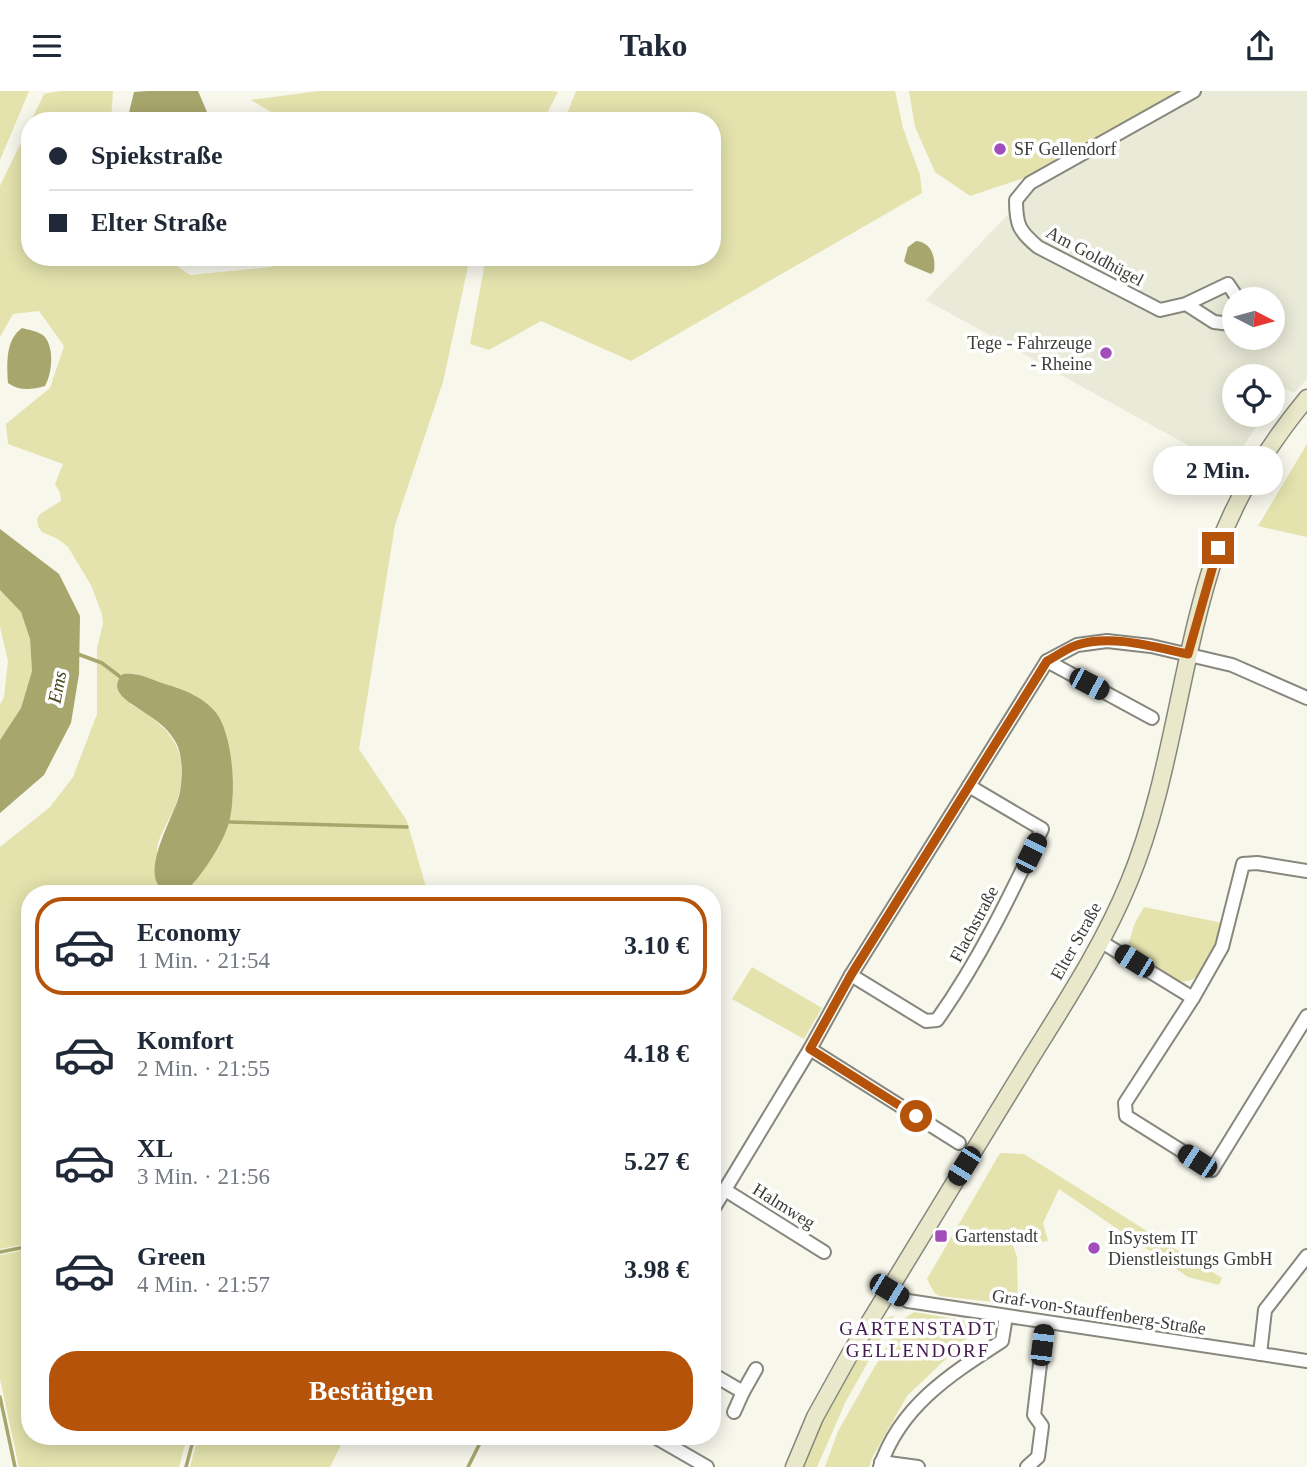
<!DOCTYPE html>
<html lang="de">
<head>
<meta charset="utf-8">
<style>
	body { margin:0; font-family:Georgia,serif; background:#f6f6f7; color:#1f2937; height:100vh; display:flex; flex-direction:column; font-size:26px; white-space:nowrap }
	* { box-sizing:border-box; margin:0 }
	p { font-size:23px; color:#747a83 }
	.icon { flex:none; width:38px; height:38px; fill:none; stroke:currentColor; stroke-width:2; stroke-linecap:round; stroke-linejoin:round }
	.map { position:relative; flex:1; overflow:hidden }
	.sheet { position:absolute; left:21px; top:794px; width:700px; height:560px; display:flex; flex-direction:column; background:#fff; border-radius:28px; box-shadow:0 4px 18px #0003 }
	.sheet>* { flex:none }
	.guide { position:absolute; left:21px; top:21px; width:700px; height:154px; border-radius:28px; box-shadow:0 4px 18px #0003; display:grid; align-content:center; height:154px; padding:0 28px; background:#fff }
	.needle { width:46px; rotate:96deg }
	.controls { position:absolute; left:1222px; top:196px; display:grid; gap:14px }
	.controls a { display:grid; place-items:center; width:63px; height:63px; border-radius:50%; background:#fff; box-shadow:0 4px 18px #0003; font-size:35px }
	.end { position:absolute; width:32px; height:32px; margin:-16px; border:9px solid #b45309; background:#fff; box-shadow:0 0 0 4px #fff }
	.from { border-radius:50% }
	.bubble { position:absolute; height:49px; border-radius:24px; background:#fff; box-shadow:0 4px 18px #0003; font-size:23px; font-weight:700; line-height:49px; text-align:center }
	.car { position:absolute; width:21px; height:42px; margin:-21px -10px; border-radius:9px; box-shadow:0 0 5px 2px #0007; background:linear-gradient(#222 24%,#8ab4d8 0 40%,#222 0 76%,#8ab4d8 0 86%,#222 0) }
	.guide b { display:flex; align-items:center; gap:24px; height:66px; font-size:26px }
	.guide b+b { border-top:2px solid #e0e1e3 }
	.guide i { width:18px; height:18px; background:#1f2937 }
	ul { padding:12px 0 0; list-style:none }
	li { display:flex; align-items:center; gap:21px; height:98px; margin:0 14px 10px; padding:0 14px; border:4px solid transparent; border-radius:28px }
	li div { flex:1 }
	li b { display:block; font-size:26px }
	li em { font-style:normal; font-weight:700 }
	li.on { border-color:#b45309 }
	li>.icon { width:63px; height:63px; stroke-width:1.5 }
	.button { display:flex; gap:14px; margin-top:auto; padding:14px 28px }
	.button a { flex:1; height:80px; border-radius:28px; background:#b45309; color:#fff; font-size:28px; font-weight:700; line-height:80px; text-align:center }
	header { display:flex; justify-content:space-between; align-items:center; height:91px; padding:0 28px; background:#fff; font-size:32px; font-weight:700 }
	.map>svg:first-child { display:block }
</style>
</head>
<body>
<header><svg class="icon" aria-label="menu" viewBox="0 0 24 24"><path d="M4 6h16M4 12h16M4 18h16"/></svg>Tako<svg class="icon" aria-label="share" viewBox="0 0 24 24"><path d="M12 15V3M7 8l5-5 5 5M5 13v7h14v-7"/></svg></header>
<div class="map">
<svg width="1307" height="1376" viewBox="0 0 1307 1376">
	<rect width="100%" height="100%" fill="#f7f7ec"/>
	<path fill="#eaead9" fill-rule="evenodd" d="M1202,0h105v288l-13,14 -15,-7 -7,6v-16h-38v39h30l-35,53 -303,-168 95,-99 12,-16zM1234,208h38v39h-38z"/>
	<g fill="#e4e3ae">
		<path d="M0,0h29l-29,69z"/>
		<path d="M60,0h53l-2,30h-80l13,-27z"/>
		<path d="M319,0h232l7,1 -15,29h-257l-35,-21z"/>
		<path d="M576,0h319l8,37 17,47 2,18 -291,168 -90,-40 -52,29 -19,-6 16,-87h226v-136h-148z"/>
		<path d="M909,0h272l-157,87 -54,18 -35,-24 -20,-45z"/>
		<path d="M30,33v133h134l26,18 82,-8 2,-10h196l-27,125 -48,143 -36,224 48,72 21,73h-247l25,-27 27,-67 -1,-33 -6,-31 -32,-41 -60,-21 -4,30c46,24 65,56 43,107 -5,11 -16,28 -16,40 0,12 4,26 5,38l7,5h-139v349l-30,6v-402l50,-40 23,-30 24,-63v-66l6,-24 -1,-10 -11,-29 -23,-38 -10,-8 -16,-7 -4,-6 -1,-7 3,-5 21,-13 -1,-8 -5,-9 8,-20 -55,-20 -2,-20 44,-36 14,-42 -25,-35 -26,3 -13,23v-151z"/>
		<path d="M1307,353v93l-49,-11z"/>
		<path d="M0,499l21,21 9,28 2,32 -11,37 -21,32v-36l4,-7 4,-36 -8,-34z"/>
		<path d="M1144,816l79,16c-7,20 -17,63 -44,58l-52,-33 8,-25z"/>
		<path d="M752,876l70,41 -18,31 -72,-40z"/>
		<path d="M1000,1062l24,1 198,124 -3,7 -31,-8 -129,-88 -16,34 5,18 -28,4 -8,-3 5,15 1,42 14,3 -1,3 -2,1 -90,-10 -5,-4 -7,-13z"/>
		<path d="M30,1158v188h157l-8,30h-160l-19,-88v-124z"/>
		<path d="M914,1221l78,13 -6,8 -16,3 -63,60 -34,60 -4,11h-44l13,-36 32,-56 32,-55z"/>
		<path d="M894,1225l-48,85 -29,66h-14l20,-51 44,-75 13,-19 5,-4z"/>
		<path d="M198,1346h147l-15,30h-140z"/>
	</g>
	<g fill="#a7a66d">
		<path d="M148,0h50l9,21 -3,9h-77l7,-29z"/>
		<path d="M916,150c15,1 20,16 18,30l-3,3 -24,-10 -3,-3 4,-14z"/>
		<path d="M22,237c7,2 16,3 22,8 11,12 8,38 1,50 -14,4 -26,5 -37,-3 -1,-19 -3,-43 14,-55z"/>
		<path d="M0,438l59,45 21,42 -1,58 -8,49 -27,52 -44,38v-73l21,-32 11,-37 -2,-32 -9,-27 -21,-22z"/>
		<path d="M123,583c14,-2 28,5 42,10 20,6 42,14 54,33 14,25 17,74 11,101 -3,20 -32,66 -49,76 -55,0 -8,-74 -2,-98 2,-8 3,-19 3,-27 -1,-11 -2,-22 -9,-31 -6,-10 -18,-19 -28,-25 -12,-9 -40,-21 -22,-39z"/>
	</g>
	<g fill="none" stroke-linecap="round" stroke-linejoin="round">
		<g stroke="#a7a66d" stroke-width="3.5">
			<path d="M75,562l27,10 21,16"/>
			<path d="M230,731l177,5"/>
			<path d="M0,1161l30,-6"/>
			<path d="M0,1306l15,70"/>
			<path d="M186,1376l8,-30"/>
			<path d="M468,1376l15,-30"/>
		</g>
		<defs>
			<g id="minor">
				<path d="M1194,0l-164,92 -14,17c0,25 3,31 22,47l122,63 26,-6 42,-20 10,15"/>
				<path d="M1186,213l28,18 17,2 3,-5"/>
				<path d="M1047,570l105,57"/>
				<path d="M1307,780l-50,-8 -14,1 -21,83 -29,51 -68,105 1,13 86,54 95,-154"/>
				<path d="M1100,850l93,57"/>
				<path d="M851,884l75,46 11,-1c42,-59 74,-126 105,-191l-73,-43"/>
				<path d="M810,958l149,94"/>
				<path d="M725,1099l99,62"/>
				<path d="M712,1120l98,-162 41,-74 196,-314 30,-16 30,-4 44,5 81,19 75,33"/>
				<path d="M889,1199l19,11 399,60"/>
				<path d="M1260,1263l5,-44 42,-54"/>
				<path d="M712,1283l31,18 13,-23"/>
				<path d="M734,1321l9,-20"/>
				<path d="M655,1346l52,30"/>
				<path d="M881,1371l37,5"/>
				<path d="M880,1376c20,-61 71,-93 122,-126l4,-25"/>
				<path d="M1027,1376l11,-10 4,-31 -8,-11 11,-93"/>
			</g>
			<path id="secondary" d="M794,1376l21,-50 35,-63c57,-95 116,-190 174,-285 37,-60 78,-121 105,-187 43,-103 51,-225 88,-332 19,-54 53,-107 90,-152"/>
		</defs>
		<use href="#minor" stroke="#87877d" stroke-width="16"/>
		<use href="#secondary" stroke="#87877d" stroke-width="19"/>
		<use href="#minor" stroke="#fff" stroke-width="12"/>
		<use href="#secondary" stroke="#e9e8ca" stroke-width="16"/>
	</g>
	<g fill="none" stroke-linecap="round" stroke-linejoin="round">
		<path stroke="#b45309" stroke-width="9" d="M916,1025l-106,-67 41,-74 196,-314c10,-5 20,-13 30,-16 35,-11 77,2 111,9l30,-106"/>
	</g>
	<g fill="#a14dbc" stroke="#fff" stroke-width="2.5">
		<circle cx="1000" cy="58" r="7"/>
		<circle cx="1106" cy="262" r="7"/>
		<rect x="934" y="1138" width="14" height="14" rx="3.5"/>
		<circle cx="1094" cy="1157" r="7"/>
	</g>
	<g text-anchor="middle" dominant-baseline="central" stroke-width="7" stroke-linejoin="round" paint-order="stroke">
		<g font-size="18" fill="#3c3c38" stroke="#fff" text-anchor="start">
			<text x="1014" y="58">SF Gellendorf</text>
			<text x="1092" y="252" text-anchor="end">Tege - Fahrzeuge<tspan x="1092" dy="21">- Rheine</tspan></text>
			<text x="955" y="1145">Gartenstadt</text>
			<text x="1108" y="1147">InSystem IT<tspan x="1108" dy="21">Dienstleistungs GmbH</tspan></text>
		</g>
		<g font-size="18" fill="#3c3c38" stroke="#fff">
			<text transform="translate(1095 165) rotate(28)">Am Goldhügel</text>
			<text transform="translate(974 833) rotate(-62)">Flachstraße</text>
			<text transform="translate(1076 850) rotate(-61)">Elter Straße</text>
			<text transform="translate(784 1115) rotate(32)">Halmweg</text>
			<text transform="translate(1099 1221) rotate(9)">Graf-von-Stauffenberg-Straße</text>
		</g>
		<g font-size="19" font-style="italic" fill="#474619" stroke="#fff">
			<text transform="translate(57 596) rotate(-79)">Ems</text>
		</g>
		<g font-size="19" letter-spacing="2" fill="#421a4f" stroke="#fff">
			<text x="918" y="1237">GARTENSTADT<tspan x="918" dy="22">GELLENDORF</tspan></text>
		</g>
	</g>
</svg>
<div class="controls">
<a><svg class="needle" viewBox="-14 -14 28 28"><path d="M0-13l5 13h-10z" fill="#e53935"/><path d="M0 13l5-13h-10z" fill="#747a83"/></svg></a>
<a><svg class="icon" aria-label="locate" viewBox="0 0 24 24"><circle cx="12" cy="12" r="6"/><path d="M12 2v4M12 18v4M2 12h4M18 12h4"/></svg></a>
</div>
<i class="end from" style="left:916px;top:1025px"></i>
<i class="end" style="left:1218px;top:457px"></i>
<div class="bubble" style="left:1153px;top:355px;width:130px">2 Min.</div>
<i class="car" style="left:1089px;top:593px;rotate:118deg"></i>
<i class="car" style="left:1031px;top:762px;rotate:26deg"></i>
<i class="car" style="left:1134px;top:870px;rotate:302deg"></i>
<i class="car" style="left:1197px;top:1070px;rotate:303deg"></i>
<i class="car" style="left:964px;top:1075px;rotate:212deg"></i>
<i class="car" style="left:889px;top:1199px;rotate:121deg"></i>
<i class="car" style="left:1042px;top:1254px;rotate:7deg"></i>
<div class="guide">
<b><i class="from"></i>Spiekstraße</b>
<b><i></i>Elter Straße</b>
</div>
<section class="sheet">
<ul>
<li class="on"><svg class="icon" aria-label="car" viewBox="0 0 24 24"><path d="M5 17H2v-5l4-1 3-4h7l3 4 3 1v5h-3M9 17h6M6 11h13"/><circle cx="7" cy="17" r="2"/><circle cx="17" cy="17" r="2"/></svg><div><b>Economy</b><p>1 Min. · 21:54</p></div><em>3.10 €</em></li>
<li><svg class="icon" aria-label="car" viewBox="0 0 24 24"><path d="M5 17H2v-5l4-1 3-4h7l3 4 3 1v5h-3M9 17h6M6 11h13"/><circle cx="7" cy="17" r="2"/><circle cx="17" cy="17" r="2"/></svg><div><b>Komfort</b><p>2 Min. · 21:55</p></div><em>4.18 €</em></li>
<li><svg class="icon" aria-label="car" viewBox="0 0 24 24"><path d="M5 17H2v-5l4-1 3-4h7l3 4 3 1v5h-3M9 17h6M6 11h13"/><circle cx="7" cy="17" r="2"/><circle cx="17" cy="17" r="2"/></svg><div><b>XL</b><p>3 Min. · 21:56</p></div><em>5.27 €</em></li>
<li><svg class="icon" aria-label="car" viewBox="0 0 24 24"><path d="M5 17H2v-5l4-1 3-4h7l3 4 3 1v5h-3M9 17h6M6 11h13"/><circle cx="7" cy="17" r="2"/><circle cx="17" cy="17" r="2"/></svg><div><b>Green</b><p>4 Min. · 21:57</p></div><em>3.98 €</em></li>
</ul>
<div class="button"><a>Bestätigen</a></div>
</section>
</div>
</body>
</html>
